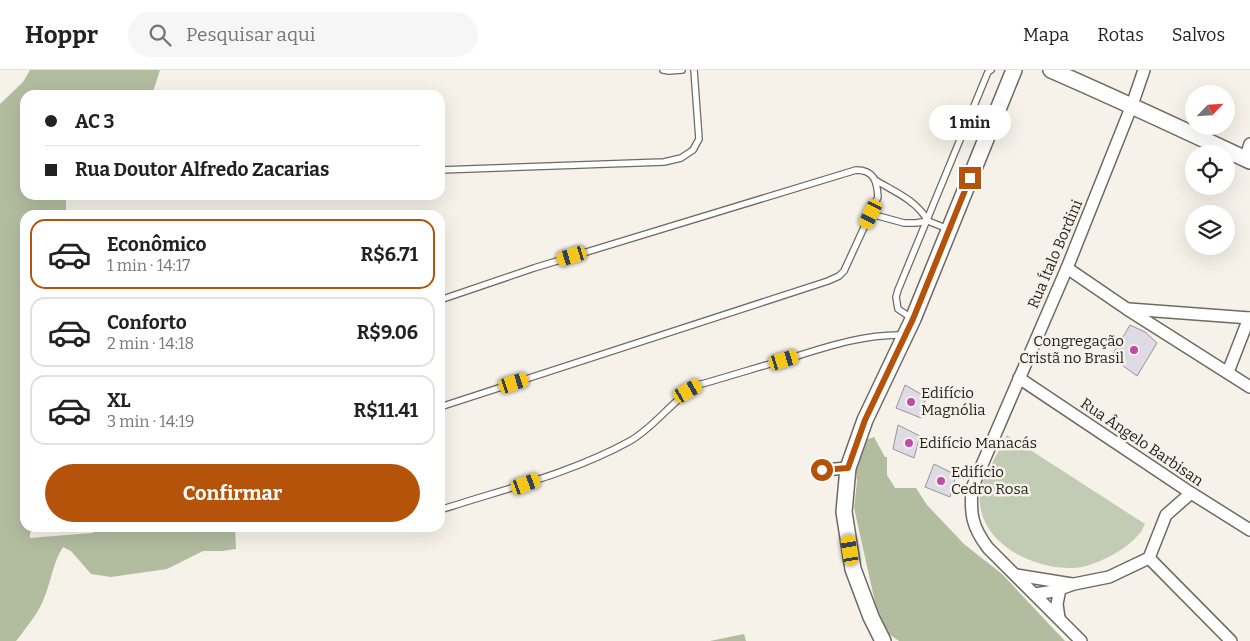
<!DOCTYPE html>
<html lang="pt">
<head>
<meta charset="utf-8">
<style>
	body { margin:0; font-family:Bitter,serif; background:#f6f6f6; color:#222; height:100vh; display:flex; flex-direction:column; font-size:19px; white-space:nowrap }
	* { box-sizing:border-box; margin:0 }
	p { font-size:16px; color:#767676 }
	.icon { flex:none; width:28px; height:28px; fill:none; stroke:currentColor; stroke-width:2; stroke-linecap:round; stroke-linejoin:round }
	.map { position:relative; flex:1; overflow:hidden }
	.details { position:absolute; left:20px; top:140px; width:425px; height:322px; display:flex; flex-direction:column; background:#fff; border-radius:15px; box-shadow:0 5px 20px #0002 }
	.details>* { flex:none }
	.banner { position:absolute; left:20px; top:20px; width:425px; height:110px; border-radius:15px; box-shadow:0 5px 20px #0002; display:grid; align-content:center; height:110px; padding:0 25px; background:#fff }
	.needle { width:32px; rotate:65deg }
	.fabs { position:absolute; left:1185px; top:15px; display:grid; gap:10px }
	.fabs a { display:grid; place-items:center; width:50px; height:50px; border-radius:50%; background:#fff; box-shadow:0 5px 20px #0002; font-size:25px }
	.end { position:absolute; width:22px; height:22px; margin:-11px; border:6px solid #b45309; background:#fff; box-shadow:0 0 0 2px #fff }
	.from { border-radius:50% }
	.bubble { position:absolute; height:35px; border-radius:18px; background:#fff; box-shadow:0 5px 20px #0002; font-size:16px; font-weight:700; line-height:35px; text-align:center }
	.car { position:absolute; width:15px; height:30px; margin:-15px -8px; border-radius:6px; box-shadow:0 0 4px 1px #0007; background:linear-gradient(#f5c518 24%,#345 0 40%,#f5c518 0 76%,#345 0 86%,#f5c518 0) }
	.banner b { display:flex; align-items:center; gap:18px; height:48px; font-size:19px }
	.banner b+b { border-top:1px solid #e0e0e0 }
	.banner i { width:12px; height:12px; background:#222 }
	ul { padding:9px 0 0; list-style:none }
	li { display:flex; align-items:center; gap:15px; height:70px; margin:0 10px 8px; padding:0 15px; border:2px solid #e0e0e0; border-radius:15px }
	li div { flex:1 }
	li b { display:block; font-size:19px }
	li em { font-style:normal; font-weight:700 }
	li.active { border-color:#b45309 }
	li>.icon { width:45px; height:45px; stroke-width:1.5 }
	.button { display:flex; gap:10px; margin-top:auto; padding:10px 25px }
	.button a { flex:1; height:58px; border-radius:30px; background:#b45309; color:#fff; font-size:20px; font-weight:700; line-height:58px; text-align:center }
	header { display:flex; align-items:center; gap:30px; box-sizing:border-box; height:70px; padding:0 25px; background:#fff; border-bottom:1px solid #e0e0e0 }
	header strong { font-size:24px }
	nav { display:flex; gap:28px; margin-inline-start:auto; font-size:18px }
	.search { width:350px; height:45px; background:#f6f6f6; display:flex; align-items:center; gap:12px; box-sizing:border-box; padding:0 18px; border-radius:28px; color:#767676; font-size:19px }
	.map>svg:first-child { display:block }
</style>
</head>
<body>
<header>
<strong>Hoppr</strong>
<div class="search"><svg class="icon" aria-label="search" viewBox="0 0 24 24"><circle cx="10" cy="10" r="6"/><path d="M15 15l6 6"/></svg>Pesquisar aqui</div>
<nav><a>Mapa</a><a>Rotas</a><a>Salvos</a></nav>
</header>
<div class="map">
<svg width="1250" height="571" viewBox="0 0 1250 571">
	<rect width="100%" height="100%" fill="#f6f2e9"/>
	<path fill="#c2cbb4" d="M1007,365l138,89c-2,3 -3,8 -6,10 -12,16 -47,34 -66,34 -44,1 -99,-28 -93,-78 2,-10 21,-43 27,-55z"/>
	<g fill="#b2bda0">
		<path d="M30,0h130l-8,25h-127v100h41v20h-41v313h10l-5,5v5l62,-5 10,-5h133l1,21 -14,2h-19l-36,18 -56,8 -20,-3 -20,-23 -8,-4c-11,17 -12,37 -21,56 -5,12 -15,23 -22,33l-4,5h-16v-537l23,-22z"/>
		<path d="M874,367l11,20h2v18l8,13h21l11,17 37,39 38,30 63,67h-166l-16,-11 -8,-28 -21,-94 3,-26 -1,-11 4,-15 -1,-14z"/>
		<path d="M744,564l2,7h-36z"/>
	</g>
	<g fill="#dfdbe4" stroke="#97949c">
		<path d="M1130,255l15,7 12,11 -20,33 -26,-19z"/>
		<path d="M905,315l21,12 -5,21 -25,-10z"/>
		<path d="M898,355l22,11 -6,22 -21,-9z"/>
		<path d="M934,394l22,11 -6,22 -25,-10z"/>
	</g>
	<g fill="none" stroke-linecap="round" stroke-linejoin="round">
		<defs>
			<g id="service">
				<path d="M663,0l6,1 13,-1"/>
				<path d="M440,100l224,-8 17,-4 12,-8 6,-11 -5,-69"/>
				<path d="M875,110c20,12 41,20 53,41"/>
				<path d="M871,144l33,9h12l12,-2 20,8"/>
				<path d="M440,230l94,-32 322,-98c18,0 21,11 22,27l-34,74 -5,5 -11,5 -388,126"/>
				<path d="M913,249l-15,-10 -2,-12 2,-7 90,-218 3,-2"/>
				<path d="M440,440c64,-21 130,-36 190,-69 26,-15 42,-41 68,-56 32,-9 64,-19 96,-28 35,-11 72,-23 109,-22"/>
			</g>
			<g id="minor">
				<path d="M1245,89l5,-15"/>
				<path d="M1067,198l60,41 123,78"/>
				<path d="M1129,239l121,9"/>
				<path d="M1228,302l21,-54"/>
				<path d="M1019,308l172,115 59,37"/>
				<path d="M822,400l26,-2"/>
				<path d="M1149,488l82,83"/>
				<path d="M1016,505l56,9"/>
				<path d="M1035,524l19,-3 20,-7 35,-7 40,-19 17,-43 25,-22"/>
				<path d="M1059,548l-2,-14 3,-15"/>
				<path d="M1081,571l-93,-93c-16,-21 -18,-34 -16,-60l95,-220 65,-163 12,-35"/>
			</g>
			<g id="tertiary">
				<path d="M1051,0c67,29 133,60 199,91"/>
				<path d="M883,571l-12,-24 -18,-48 -9,-57 4,-44 17,-48 48,-101 101,-249"/>
			</g>
		</defs>
		<use href="#service" stroke="#6e6a63" stroke-width="8"/>
		<use href="#minor" stroke="#6e6a63" stroke-width="14"/>
		<use href="#tertiary" stroke="#6e6a63" stroke-width="18"/>
		<use href="#service" stroke="#fff" stroke-width="5.5"/>
		<use href="#minor" stroke="#fff" stroke-width="11"/>
		<use href="#tertiary" stroke="#fff" stroke-width="15"/>
	</g>
	<g fill="none" stroke-linecap="round" stroke-linejoin="round">
		<path stroke="#b45309" stroke-width="6" d="M822,400l26,-2 17,-48 48,-101 57,-141"/>
	</g>
	<g fill="#be4da9" stroke="#f6f2e9" stroke-width="2">
		<circle cx="1134" cy="280" r="5"/>
		<circle cx="911" cy="332" r="5"/>
		<circle cx="909" cy="373" r="5"/>
		<circle cx="941" cy="411" r="5"/>
	</g>
	<g text-anchor="middle" dominant-baseline="central" stroke-width="5" stroke-linejoin="round" paint-order="stroke">
		<g font-size="15" fill="#1f1e1b" stroke="#f6f2e9">
			<text transform="translate(1055 184) rotate(-67)">Rua Ítalo Bordini</text>
			<text transform="translate(1142 372) rotate(34)">Rua Ângelo Barbisan</text>
		</g>
		<g font-size="15" fill="#1f1e1b" stroke="#f6f2e9" text-anchor="start">
			<text x="1124" y="271" text-anchor="end">Congregação<tspan x="1124" dy="17">Cristã no Brasil</tspan></text>
			<text x="921" y="323">Edifício<tspan x="921" dy="17">Magnólia</tspan></text>
			<text x="919" y="373">Edifício Manacás</text>
			<text x="951" y="402">Edifício<tspan x="951" dy="17">Cedro Rosa</tspan></text>
		</g>
	</g>
</svg>
<div class="fabs">
<a><svg class="needle" viewBox="-14 -14 28 28"><path d="M0-13l5 13h-10z" fill="#e53935"/><path d="M0 13l5-13h-10z" fill="#767676"/></svg></a>
<a><svg class="icon" aria-label="locate" viewBox="0 0 24 24"><circle cx="12" cy="12" r="6"/><path d="M12 2v4M12 18v4M2 12h4M18 12h4"/></svg></a>
<a><svg class="icon" aria-label="layers" viewBox="0 0 24 24"><path d="M12 4l9 5-9 5-9-5zM3 14l9 5 9-5"/></svg></a>
</div>
<i class="end from" style="left:822px;top:400px"></i>
<i class="end" style="left:970px;top:108px"></i>
<div class="bubble" style="left:929px;top:35px;width:82px">1 min</div>
<i class="car" style="left:871px;top:144px;rotate:206deg"></i>
<i class="car" style="left:572px;top:186px;rotate:253deg"></i>
<i class="car" style="left:784px;top:290px;rotate:73deg"></i>
<i class="car" style="left:514px;top:313px;rotate:72deg"></i>
<i class="car" style="left:688px;top:321px;rotate:60deg"></i>
<i class="car" style="left:526px;top:414px;rotate:70deg"></i>
<i class="car" style="left:850px;top:480px;rotate:351deg"></i>
<div class="banner">
<b><i class="from"></i>AC 3</b>
<b><i></i>Rua Doutor Alfredo Zacarias</b>
</div>
<section class="details">
<ul>
<li class="active"><svg class="icon" aria-label="car" viewBox="0 0 24 24"><path d="M5 17H2v-5l4-1 3-4h7l3 4 3 1v5h-3M9 17h6M6 11h13"/><circle cx="7" cy="17" r="2"/><circle cx="17" cy="17" r="2"/></svg><div><b>Econômico</b><p>1 min · 14:17</p></div><em>R$6.71</em></li>
<li><svg class="icon" aria-label="car" viewBox="0 0 24 24"><path d="M5 17H2v-5l4-1 3-4h7l3 4 3 1v5h-3M9 17h6M6 11h13"/><circle cx="7" cy="17" r="2"/><circle cx="17" cy="17" r="2"/></svg><div><b>Conforto</b><p>2 min · 14:18</p></div><em>R$9.06</em></li>
<li><svg class="icon" aria-label="car" viewBox="0 0 24 24"><path d="M5 17H2v-5l4-1 3-4h7l3 4 3 1v5h-3M9 17h6M6 11h13"/><circle cx="7" cy="17" r="2"/><circle cx="17" cy="17" r="2"/></svg><div><b>XL</b><p>3 min · 14:19</p></div><em>R$11.41</em></li>
</ul>
<div class="button"><a>Confirmar</a></div>
</section>
</div>
</body>
</html>
